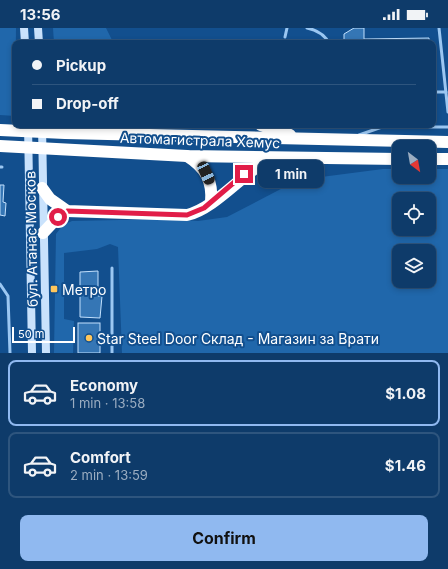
<!DOCTYPE html>
<html lang="en">
<head>
<meta charset="utf-8">
<style>
	body { margin:0; font-family:Inter,sans-serif; background:#174270; color:#f1f3f6; height:100vh; display:flex; flex-direction:column; font-size:15px; white-space:nowrap }
	* { box-sizing:border-box; margin:0 }
	p { font-size:13px; color:#9badc1 }
	.icon { flex:none; width:22px; height:22px; fill:none; stroke:currentColor; stroke-width:2; stroke-linecap:round; stroke-linejoin:round }
	.map { position:relative; height:325px; overflow:hidden }
	.sheet { display:flex; flex-direction:column; background:#0e3b6a; flex:1 }
	.sheet>* { flex:none }
	.hud { position:absolute; left:12px; top:12px; width:424px; height:88px; border-radius:8px; box-shadow:0 2px 6px #0003,0 0 0 1px #2e557e; display:grid; align-content:center; height:88px; padding:0 20px; background:#0e3b6a }
	.needle { width:26px; rotate:149deg }
	.fabs { position:absolute; left:392px; top:112px; display:grid; gap:8px }
	.fabs a { display:grid; place-items:center; width:44px; height:44px; border-radius:8px; background:#0e3b6a; box-shadow:0 2px 6px #0003,0 0 0 1px #2e557e; font-size:20px }
	.scale { position:absolute; left:12px; bottom:10px; width:63px; box-sizing:border-box; padding-left:4px; border:2px solid #fff; border-top:0; font-size:11px; line-height:14px; white-space:nowrap; color:#fff; -webkit-text-stroke:3px #124f8e; paint-order:stroke }
	.end { position:absolute; width:18px; height:18px; margin:-9px; border:5px solid #e11d48; background:#fff; box-shadow:0 0 0 2px #fff }
	.from { border-radius:50% }
	.bubble { position:absolute; height:28px; border-radius:8px; background:#0e3b6a; box-shadow:0 2px 6px #0003,0 0 0 1px #2e557e; font-size:13px; font-weight:700; line-height:28px; text-align:center }
	.car { position:absolute; width:12px; height:24px; margin:-12px -6px; border-radius:5px; box-shadow:0 0 3px 1px #0007; background:linear-gradient(#222 24%,#8ab4d8 0 40%,#222 0 76%,#8ab4d8 0 86%,#222 0) }
	.hud b { display:flex; align-items:center; gap:14px; height:38px; font-size:15px }
	.hud b+b { border-top:1px solid #2e557e }
	.hud i { width:10px; height:10px; background:#f1f3f6 }
	ul { padding:7px 0 0; list-style:none }
	li { display:flex; align-items:center; gap:12px; height:66px; margin:0 8px 6px; padding:0 12px; border:2px solid #2e557e; border-radius:8px }
	li div { flex:1 }
	li b { display:block; font-size:15px }
	li em { font-style:normal; font-weight:700 }
	li.current { border-color:#90b9f0 }
	li>.icon { width:36px; height:36px; stroke-width:1.5 }
	.button { display:flex; gap:8px; margin-top:auto; padding:8px 20px }
	.button a { flex:1; height:46px; border-radius:8px; background:#90b9f0; color:#111; font-size:16px; font-weight:700; line-height:46px; text-align:center }
	.status { display:flex; justify-content:space-between; align-items:center; height:28px; padding:0 20px; background:#0e3b6a; direction:ltr }
	.status svg { height:11px; fill:currentColor }
	.map>svg:first-child { display:block }
</style>
</head>
<body>
<div class="status"><b>13:56</b><svg viewBox="0 0 49 12"><path d="M0 12V9h3v3zM5 12V6h3v6zM10 12V3h3v9zM15 12V0h3v12zM26 1h20v11H26zM47 4h2v5h-2z"/></svg></div>
<div class="map">
<svg width="448" height="325" viewBox="0 0 448 325">
	<rect width="100%" height="100%" fill="#124f8e"/>
	<g fill="#2067ab" fill-rule="evenodd">
		<path d="M0,0h16l-1,88 -15,-1z"/>
		<path d="M53,0h53l7,14 9,1h-68z"/>
		<path d="M383,141h16v8h30v-8h19v184h-326l-4,-106 -8,-3 -13,5 -33,4v66l10,2 -1,32h-19l2,-119 7,-9 9,-4 95,-2 31,2 29,-4 71,-37zM399,171h30v30h-30zM399,223h30v30h-30z"/>
	</g>
	<g fill="#3576b5" stroke="#c2e0fd">
		<path d="M354,0h10v11l65,-1v5h-85v-9z"/>
		<path d="M0,157h4l-1,17 3,1 -1,13 -5,-1z"/>
		<path d="M98,243v25h4l-2,22 -20,-1v-45z"/>
		<rect x="78" y="295" width="22" height="30"/>
	</g>
	<g fill="none" stroke-linecap="round" stroke-linejoin="round">
		<g stroke="#9bc7f2" stroke-width="3">
			<path d="M307,0c10,2 17,6 22,15"/>
			<path d="M439,0l9,84"/>
			<path d="M285,9l2,-9"/>
			<path d="M433,64h13"/>
			<path d="M359,107l23,-8h66"/>
			<path d="M0,139h2"/>
			<path d="M0,256l8,12 2,57"/>
			<path d="M112,325v-85"/>
		</g>
		<g stroke="#c9e2fc" stroke-width="8">
			<path d="M24,0l1,15"/>
			<path d="M38,0l1,15"/>
			<path d="M28,97l4,228"/>
			<path d="M42,97l4,228"/>
		</g>
		<g stroke="#fff" stroke-width="12">
			<path d="M261,97l29,10"/>
			<path d="M0,102l65,3 383,9"/>
			<path d="M0,118l187,10 212,3"/>
			<path d="M187,128c19,12 26,25 24,47"/>
			<path d="M429,131h19"/>
			<path d="M42,160l8,11 17,12 120,4c27,-6 55,-41 82,-56"/>
			<path d="M43,205l15,-16 9,-6"/>
		</g>
	</g>
	<g fill="none" stroke-linecap="round" stroke-linejoin="round">
		<path stroke="#e11d48" stroke-width="5" d="M58,189l9,-6 120,4 17,-7 40,-34"/>
	</g>
	<g fill="#ffc65b" stroke="#124f8e" stroke-width="1.5">
		<rect x="50" y="257" width="8" height="8" rx="2"/>
		<circle cx="89" cy="310" r="4"/>
	</g>
	<g text-anchor="middle" dominant-baseline="central" stroke-width="4" stroke-linejoin="round" paint-order="stroke">
		<g font-size="14" fill="#fff" stroke="#124f8e">
			<text transform="translate(200 112) rotate(2)">Автомагистрала Хемус</text>
			<text transform="translate(31 211) rotate(-91)">бул. Атанас Москов</text>
		</g>
		<g font-size="14" fill="#fff" stroke="#124f8e" text-anchor="start">
			<text x="62" y="261">Метро</text>
			<text x="97" y="310">Star Steel Door Склад - Магазин за Врати</text>
		</g>
	</g>
</svg>
<div class="fabs">
<a><svg class="needle" viewBox="-14 -14 28 28"><path d="M0-13l5 13h-10z" fill="#e53935"/><path d="M0 13l5-13h-10z" fill="#9badc1"/></svg></a>
<a><svg class="icon" aria-label="locate" viewBox="0 0 24 24"><circle cx="12" cy="12" r="6"/><path d="M12 2v4M12 18v4M2 12h4M18 12h4"/></svg></a>
<a><svg class="icon" aria-label="layers" viewBox="0 0 24 24"><path d="M12 4l9 5-9 5-9-5zM3 14l9 5 9-5"/></svg></a>
</div>
<div class="scale">50 m</div>
<i class="end from" style="left:58px;top:189px"></i>
<i class="end" style="left:244px;top:146px"></i>
<div class="bubble" style="left:258px;top:132px;width:66px">1 min</div>
<i class="car" style="left:206px;top:145px;rotate:155deg"></i>
<div class="hud">
<b><i class="from"></i>Pickup</b>
<b><i></i>Drop-off</b>
</div>
</div>
<section class="sheet">
<ul>
<li class="current"><svg class="icon" aria-label="car" viewBox="0 0 24 24"><path d="M5 17H2v-5l4-1 3-4h7l3 4 3 1v5h-3M9 17h6M6 11h13"/><circle cx="7" cy="17" r="2"/><circle cx="17" cy="17" r="2"/></svg><div><b>Economy</b><p>1 min · 13:58</p></div><em>$1.08</em></li>
<li><svg class="icon" aria-label="car" viewBox="0 0 24 24"><path d="M5 17H2v-5l4-1 3-4h7l3 4 3 1v5h-3M9 17h6M6 11h13"/><circle cx="7" cy="17" r="2"/><circle cx="17" cy="17" r="2"/></svg><div><b>Comfort</b><p>2 min · 13:59</p></div><em>$1.46</em></li>
</ul>
<div class="button"><a>Confirm</a></div>
</section>
</body>
</html>
